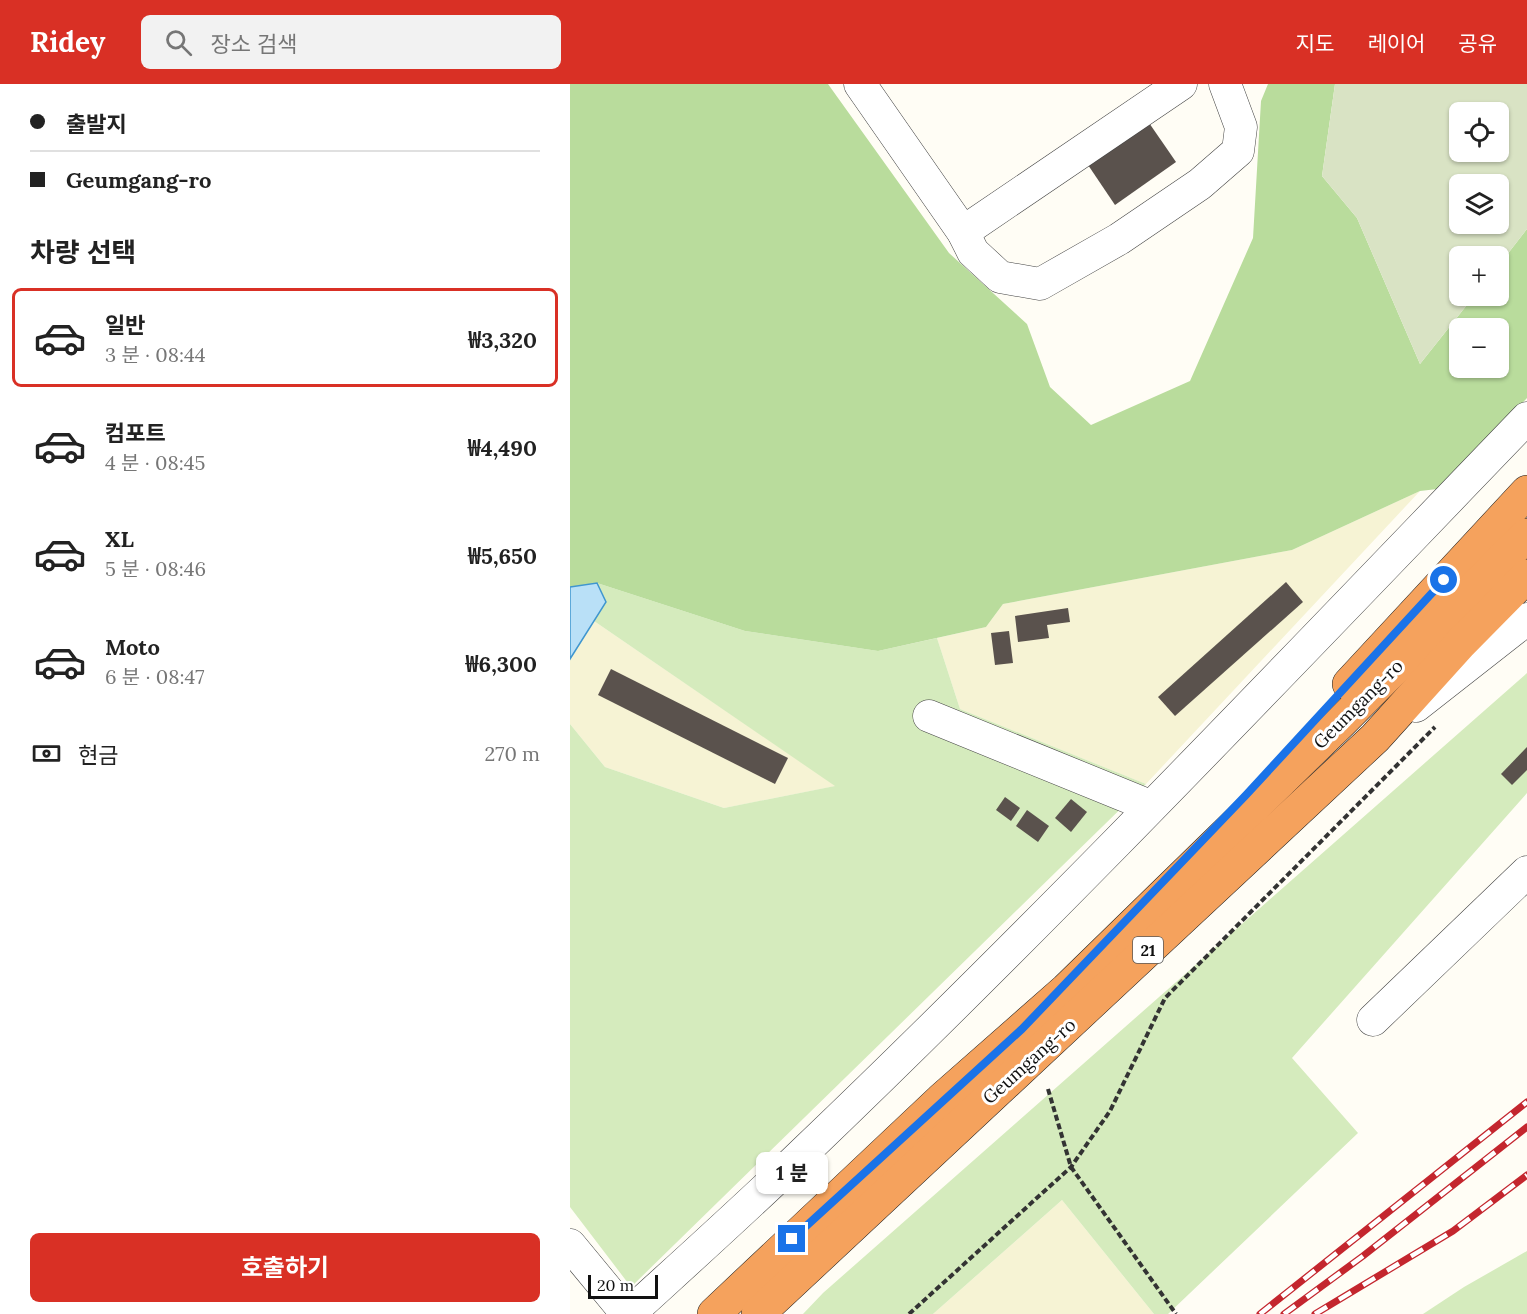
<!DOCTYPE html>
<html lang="ko">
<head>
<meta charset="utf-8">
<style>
	body { margin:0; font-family:Lora,"Noto Sans KR",serif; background:#f2f2f2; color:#222; height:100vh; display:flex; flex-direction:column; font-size:22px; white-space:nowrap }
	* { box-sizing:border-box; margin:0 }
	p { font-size:20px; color:#767676 }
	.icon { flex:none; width:33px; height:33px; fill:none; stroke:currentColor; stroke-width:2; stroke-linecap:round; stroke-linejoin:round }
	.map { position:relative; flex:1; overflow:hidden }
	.drawer { display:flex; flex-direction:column; background:#fff; width:570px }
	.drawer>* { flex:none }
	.banner { display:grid; align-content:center; height:132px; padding:0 30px; background:#fff }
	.controls { position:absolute; left:879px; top:18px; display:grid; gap:12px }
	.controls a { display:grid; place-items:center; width:60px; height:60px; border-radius:9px; background:#fff; box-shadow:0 2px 4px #0004; font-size:30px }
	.scale { position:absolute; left:18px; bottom:15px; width:70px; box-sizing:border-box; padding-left:6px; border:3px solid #111; border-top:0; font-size:16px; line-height:21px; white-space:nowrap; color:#111; -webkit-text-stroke:4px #fff; paint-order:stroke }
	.end { position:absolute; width:27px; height:27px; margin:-14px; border:8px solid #1a73e8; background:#fff; box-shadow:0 0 0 3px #fff }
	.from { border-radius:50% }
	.bubble { position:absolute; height:42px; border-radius:9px; background:#fff; box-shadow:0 2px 4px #0004; font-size:20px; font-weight:700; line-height:42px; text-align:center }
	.banner b { display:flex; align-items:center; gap:21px; height:57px; font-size:22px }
	.banner b+b { border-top:2px solid #e0e0e0 }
	.banner i { width:15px; height:15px; background:#222 }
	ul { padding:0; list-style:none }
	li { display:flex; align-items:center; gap:18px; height:99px; margin:0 12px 9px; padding:0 18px; border:3px solid transparent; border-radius:9px }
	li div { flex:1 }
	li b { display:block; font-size:22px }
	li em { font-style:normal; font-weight:700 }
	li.current { border-color:#d93025 }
	li>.icon { width:54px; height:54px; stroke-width:1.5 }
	h2 { padding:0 30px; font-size:27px; line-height:72px }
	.pay { display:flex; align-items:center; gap:15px; height:66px; padding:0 30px; font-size:22px }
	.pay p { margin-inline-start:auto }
	.button { display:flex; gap:12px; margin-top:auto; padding:12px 30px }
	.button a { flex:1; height:69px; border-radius:9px; background:#d93025; color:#fff; font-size:24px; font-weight:700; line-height:69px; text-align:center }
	header { display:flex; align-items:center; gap:36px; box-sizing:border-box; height:84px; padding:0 30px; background:#d93025; color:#fff }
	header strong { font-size:28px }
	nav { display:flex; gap:33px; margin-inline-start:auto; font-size:21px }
	.search { width:420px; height:54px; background:#f2f2f2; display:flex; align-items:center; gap:15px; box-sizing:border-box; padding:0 21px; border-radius:9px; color:#767676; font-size:22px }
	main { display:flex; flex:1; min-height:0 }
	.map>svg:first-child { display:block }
</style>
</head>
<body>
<header>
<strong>Ridey</strong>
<div class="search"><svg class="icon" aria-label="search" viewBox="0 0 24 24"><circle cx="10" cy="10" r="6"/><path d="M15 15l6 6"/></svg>장소 검색</div>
<nav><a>지도</a><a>레이어</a><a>공유</a></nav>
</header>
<main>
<section class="drawer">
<div class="banner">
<b><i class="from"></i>출발지</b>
<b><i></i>Geumgang-ro</b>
</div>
<h2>차량 선택</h2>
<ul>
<li class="current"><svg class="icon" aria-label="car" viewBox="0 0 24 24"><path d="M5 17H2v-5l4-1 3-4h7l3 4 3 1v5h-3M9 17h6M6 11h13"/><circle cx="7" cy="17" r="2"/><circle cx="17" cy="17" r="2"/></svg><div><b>일반</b><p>3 분 · 08:44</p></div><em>₩3,320</em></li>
<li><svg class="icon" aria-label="car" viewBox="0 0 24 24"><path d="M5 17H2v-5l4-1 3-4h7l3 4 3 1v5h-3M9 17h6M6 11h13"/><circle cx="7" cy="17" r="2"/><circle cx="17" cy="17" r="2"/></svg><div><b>컴포트</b><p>4 분 · 08:45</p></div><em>₩4,490</em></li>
<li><svg class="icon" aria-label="car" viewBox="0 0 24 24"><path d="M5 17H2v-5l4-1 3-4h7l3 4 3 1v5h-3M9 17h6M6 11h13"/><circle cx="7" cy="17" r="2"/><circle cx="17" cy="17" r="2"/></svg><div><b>XL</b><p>5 분 · 08:46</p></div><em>₩5,650</em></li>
<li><svg class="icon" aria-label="car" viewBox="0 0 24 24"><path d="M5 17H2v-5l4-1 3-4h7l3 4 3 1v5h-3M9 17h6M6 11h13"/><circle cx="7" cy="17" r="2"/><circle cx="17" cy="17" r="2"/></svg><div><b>Moto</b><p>6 분 · 08:47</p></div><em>₩6,300</em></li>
</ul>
<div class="pay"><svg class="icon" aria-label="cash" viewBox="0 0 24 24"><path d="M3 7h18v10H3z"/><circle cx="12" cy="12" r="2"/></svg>현금<p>270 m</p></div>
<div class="button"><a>호출하기</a></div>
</section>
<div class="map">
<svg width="957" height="1230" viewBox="0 0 957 1230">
	<rect width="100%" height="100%" fill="#fffdf5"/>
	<g fill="#f6f3d4">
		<path d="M850,407l-274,293 -186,-75 -23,-71 49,-11 17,-23 289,-54z"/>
		<path d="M24,537l242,165 -112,22 -119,-41 -35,-43v-65z"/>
		<path d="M492,1116l92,114h-221z"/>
	</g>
	<g fill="#d5ebbd">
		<path d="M27,499l148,48 133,20 59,-13 23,71 186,75 -515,503 -61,-80v-483l35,43 119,41 111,-22 -241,-165 12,-19z"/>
		<path d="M957,589v120l-235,265 66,75 -190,181h-14l-92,-114 -129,114h-130l20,-21z"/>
		<path d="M957,1167v63h-104l41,-27z"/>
	</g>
	<path fill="#b9dc9c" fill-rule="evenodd" d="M0,0h258l121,169 78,71 23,63 41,38 99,-44 63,-143 8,-137 7,-17h67l-13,92 35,42 63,146 54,-68h24l1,-31 28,-36v169l-81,90 -26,3 -128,59 -289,54 -17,23 -108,24 -133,-20 -148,-48 -27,4zM890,244h38v40h-38z"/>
	<path fill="#d9e3c4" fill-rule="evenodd" d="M765,0h192v145l-28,36 -1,-9h-38v40h14l-54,68 -63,-146 -35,-42zM890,28h38v40h-38zM890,100h38v40h-38z"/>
	<path fill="#b9e0f7" stroke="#3f96cf" stroke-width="1.5" d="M27,499l9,19 -36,57v-72z"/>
	<g fill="#5a524d">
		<path d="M575,33l31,45 -61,43 -31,-46z"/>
		<path d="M716,498l17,20 -128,114 -17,-19z"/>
		<path d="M498,524l2,14 -23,3 2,13 -31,4 -3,-26z"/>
		<path d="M439,547l4,32 -18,2 -4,-32z"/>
		<path d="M41,585l177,89 -13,26 -177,-89z"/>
		<path d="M957,663v23l-15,15 -11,-11z"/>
		<path d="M435,713l15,11 -9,13 -15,-11z"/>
		<path d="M501,715l16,13 -16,20 -16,-14z"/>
		<path d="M457,726l22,16 -11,16 -22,-16z"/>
	</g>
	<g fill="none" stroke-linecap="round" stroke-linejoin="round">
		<defs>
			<g id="minor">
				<path d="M290,0l103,148 10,20 27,25 40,7 79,-45 81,-55 38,-33 3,-24 -16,-43"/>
				<path d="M393,148l218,-148"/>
				<path d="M846,622l111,-87"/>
				<path d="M359,632l221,90"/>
				<path d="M803,936l154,-148"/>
				<path d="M0,1161l57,69"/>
				<path d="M59,1230c58,-53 117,-106 173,-160 249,-238 486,-488 725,-736"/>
			</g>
			<g id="highway">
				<path d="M779,600l178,-192"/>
				<path d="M144,1230l227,-214 125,-110 276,-269 185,-186"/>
				<path d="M188,1230l617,-576 85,-94 67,-68"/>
			</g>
		</defs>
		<use href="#minor" stroke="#444" stroke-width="33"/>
		<use href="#highway" stroke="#222" stroke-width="34"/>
		<g stroke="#333" stroke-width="4" stroke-dasharray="6 3" stroke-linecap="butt">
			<path d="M478,1005l23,78 105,147"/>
			<path d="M339,1230l162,-147 39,-56 55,-113 270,-271"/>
		</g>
		<use href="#minor" stroke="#fff" stroke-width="32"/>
		<use href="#highway" stroke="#f5a25d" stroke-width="33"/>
		<defs>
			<g id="rail">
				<path d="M690,1230l267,-212"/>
				<path d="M714,1230l79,-58 164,-129"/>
				<path d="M745,1230l138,-83 74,-56"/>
			</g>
		</defs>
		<use href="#rail" stroke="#c4262e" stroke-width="7"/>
		<use href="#rail" stroke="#fff" stroke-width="4.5" stroke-dasharray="14" stroke-linecap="butt"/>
	</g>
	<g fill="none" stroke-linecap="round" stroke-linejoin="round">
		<path stroke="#1a73e8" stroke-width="8" d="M222,1155l230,-210 224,-234 198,-215"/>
	</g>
	<g text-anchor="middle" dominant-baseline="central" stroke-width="6" stroke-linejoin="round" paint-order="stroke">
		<rect fill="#fff" stroke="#585858" stroke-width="1.5" x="563" y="853" width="30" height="26" rx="4.5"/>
		<g font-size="16" font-weight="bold" fill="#111">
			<text x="578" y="866">21</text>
		</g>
		<g font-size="18" fill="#111" stroke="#fff">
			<text transform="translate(788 620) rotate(-45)">Geumgang-ro</text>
			<text transform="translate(459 977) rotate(-42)">Geumgang-ro</text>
		</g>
	</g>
</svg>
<div class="controls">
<a><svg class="icon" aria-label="locate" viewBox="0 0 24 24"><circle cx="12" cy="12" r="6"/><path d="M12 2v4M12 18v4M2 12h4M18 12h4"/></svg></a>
<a><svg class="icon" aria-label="layers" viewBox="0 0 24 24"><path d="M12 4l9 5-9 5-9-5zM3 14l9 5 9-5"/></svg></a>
<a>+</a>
<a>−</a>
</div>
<div class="scale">20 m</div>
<i class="end from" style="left:874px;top:496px"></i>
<i class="end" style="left:222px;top:1155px"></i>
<div class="bubble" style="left:186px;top:1068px;width:72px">1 분</div>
</div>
</main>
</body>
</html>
